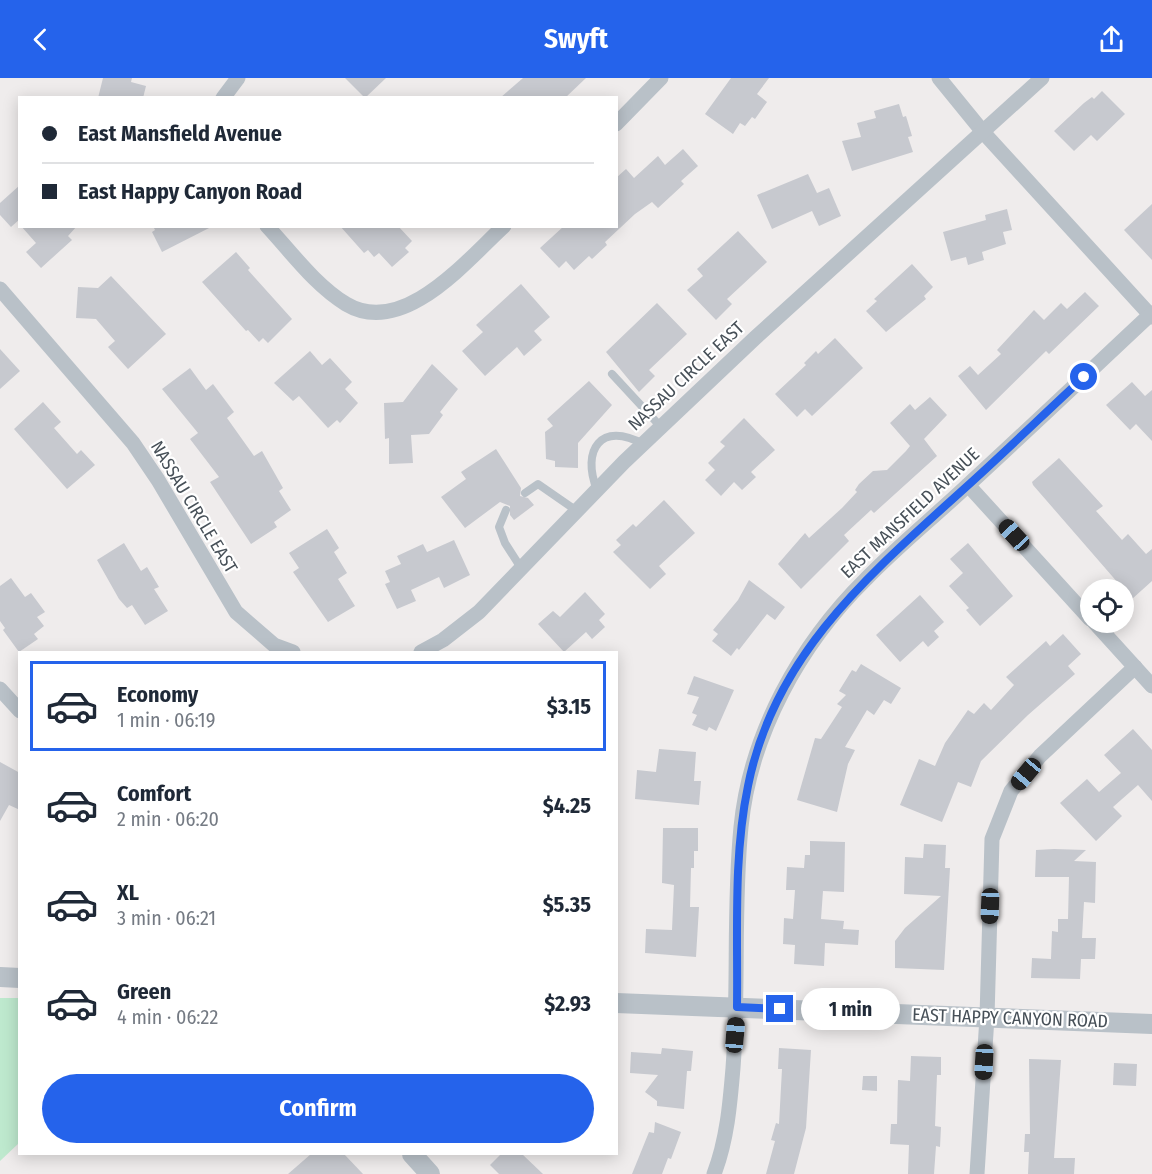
<!DOCTYPE html>
<html lang="en">
<head>
<meta charset="utf-8">
<style>
	body { margin:0; font-family:"Fira Sans Condensed",sans-serif; background:#f6f6f7; color:#1f2937; height:100vh; display:flex; flex-direction:column; font-size:22px; white-space:nowrap }
	* { box-sizing:border-box; margin:0 }
	p { font-size:20px; color:#747a83 }
	.icon { flex:none; width:33px; height:33px; fill:none; stroke:currentColor; stroke-width:2; stroke-linecap:round; stroke-linejoin:round }
	.map { position:relative; flex:1; overflow:hidden }
	.details { position:absolute; left:18px; top:573px; width:600px; height:504px; display:flex; flex-direction:column; background:#fff; border-radius:0px; box-shadow:0 3px 15px #0003 }
	.details>* { flex:none }
	.guide { position:absolute; left:18px; top:18px; width:600px; height:132px; border-radius:0px; box-shadow:0 3px 15px #0003; display:grid; align-content:center; height:132px; padding:0 24px; background:#fff }
	.buttons { position:absolute; left:1080px; top:501px; display:grid; gap:12px }
	.buttons a { display:grid; place-items:center; width:54px; height:54px; border-radius:50%; background:#fff; box-shadow:0 3px 15px #0003; font-size:30px }
	.end { position:absolute; width:27px; height:27px; margin:-14px; border:8px solid #2563eb; background:#fff; box-shadow:0 0 0 3px #fff }
	.from { border-radius:50% }
	.bubble { position:absolute; height:42px; border-radius:21px; background:#fff; box-shadow:0 3px 15px #0003; font-size:20px; font-weight:700; line-height:42px; text-align:center }
	.car { position:absolute; width:18px; height:36px; margin:-18px -9px; border-radius:8px; box-shadow:0 0 4px 2px #0007; background:linear-gradient(#222 24%,#8ab4d8 0 40%,#222 0 76%,#8ab4d8 0 86%,#222 0) }
	.guide b { display:flex; align-items:center; gap:21px; height:57px; font-size:22px }
	.guide b+b { border-top:2px solid #e0e1e3 }
	.guide i { width:15px; height:15px; background:#1f2937 }
	ul { padding:10px 0 0; list-style:none }
	li { display:flex; align-items:center; gap:18px; height:90px; margin:0 12px 9px; padding:0 12px; border:3px solid transparent; border-radius:0px }
	li div { flex:1 }
	li b { display:block; font-size:22px }
	li em { font-style:normal; font-weight:700 }
	li.on { border-color:#2563eb }
	li>.icon { width:54px; height:54px; stroke-width:1.5 }
	.action { display:flex; gap:12px; margin-top:auto; padding:12px 24px }
	.action a { flex:1; height:69px; border-radius:36px; background:#2563eb; color:#fff; font-size:24px; font-weight:700; line-height:69px; text-align:center }
	header { display:flex; justify-content:space-between; align-items:center; height:78px; padding:0 24px; background:#2563eb; color:#fff; font-size:27px; font-weight:700 }
	.map>svg:first-child { display:block }
</style>
</head>
<body>
<header><svg class="icon" aria-label="back" viewBox="0 0 24 24"><path d="M15 5l-7 7 7 7"/></svg>Swyft<svg class="icon" aria-label="share" viewBox="0 0 24 24"><path d="M12 15V3M7 8l5-5 5 5M5 13v7h14v-7"/></svg></header>
<div class="map">
<svg width="1152" height="1096" viewBox="0 0 1152 1096">
	<rect width="100%" height="100%" fill="#efecec"/>
	<path fill="#bee9ce" d="M0,920h20l-1,145 -19,18z"/>
	<g fill="#c7c9cf">
		<path d="M103,0h29l-1,4 15,4 -3,12h-45z"/>
		<path d="M345,0h41l-21,20z"/>
		<path d="M523,0h63l-21,20h-65z"/>
		<path d="M731,0h38l-12,16 10,8 -12,17 -3,-2 -7,9 -5,-3 -7,11 -28,-20z"/>
		<path d="M1102,13l23,23 -28,27 -6,-6 -17,16 -20,-20 30,-28 8,-6 2,2z"/>
		<path d="M899,26l4,13 3,-1 6,20 -4,1 5,15 -61,19 -10,-30 19,-4 -4,-14 19,-5 -2,-7z"/>
		<path d="M683,71l15,17 -17,15 3,3 -26,24 -6,-6 -17,12 -30,28 2,3 -15,14 -3,-3 -15,14 -8,-9 -7,7 -19,-20 24,-22h52v-48l10,-9 8,9 24,-22 7,9z"/>
		<path d="M808,96l9,19 12,-5 12,28 -22,10 -7,-15 -40,18 -15,-34z"/>
		<path d="M20,107v34l-9,8 -11,-12v-12z"/>
		<path d="M1152,126v56l-28,-30z"/>
		<path d="M1007,131l5,21 -9,2 3,12 -24,8 2,8 -16,5 -2,-8 -15,4 -8,-29 43,-12 -1,-5z"/>
		<path d="M21,148h56l-9,10 4,4 -31,28 -15,-16 10,-9z"/>
		<path d="M153,148h60l-51,26 -10,-20 3,-2z"/>
		<path d="M340,148h58l14,15 -7,7 4,4 -17,15 -13,-14 -5,4 -6,-7 -4,3z"/>
		<path d="M738,153l29,31 -40,37 5,5 -16,16 -29,-30 16,-14 -6,-7z"/>
		<path d="M236,174l14,16 -2,2 44,49 -24,24 -5,-5 -4,4 -11,-12 -2,1 -44,-49z"/>
		<path d="M912,186l21,23 -9,9 2,3 -40,33 -20,-21 11,-10 -3,-2z"/>
		<path d="M111,198l55,58 -38,35 -20,-22 7,-6 -19,-22 -20,-1 2,-31 20,1z"/>
		<path d="M521,206l29,33 -16,14 8,9 -18,16 -7,-9 -32,29 -23,-25 21,-19 -7,-7z"/>
		<path d="M1085,214l14,14 -50,48 -3,-3 -60,59 -28,-34 12,-10 8,9 23,-21 -4,-4 37,-40 10,10 17,-17 6,6z"/>
		<path d="M657,225l30,31 -38,36 6,6 -16,16 -33,-40z"/>
		<path d="M835,260l28,30 -51,48 -7,-7 -8,8 -22,-23 31,-29 -2,-2 12,-12 2,3z"/>
		<path d="M0,271l20,22 -20,18z"/>
		<path d="M310,273l12,14 8,-7 22,24 -7,7 13,14 -18,20 -3,-3 -9,8 -29,-32 -6,5 -19,-18z"/>
		<path d="M432,286l26,25 -18,23 3,3 -14,19 -18,1 2,28 -24,1v-26l-4,1 -1,-36 19,-1z"/>
		<path d="M190,290l16,22 7,-6 21,28 -7,6 27,38 8,-5 21,37 -4,3 12,19 -17,12 3,5 -26,17 -41,-62 9,-5 -29,-38 8,-6 -36,-44z"/>
		<path d="M589,303l23,24 -34,38v25l-23,-1v-6l-9,-2 -1,-27 8,-6 -6,-7z"/>
		<path d="M1132,304l13,14 7,-6v51l-16,-17 -6,6 -24,-25z"/>
		<path d="M930,319l17,18 -23,24 13,17 -63,57 -3,-3 -27,25 5,6 -48,48 -23,-25 27,-31 4,5 33,-30 15,-16 -2,-2 4,-6 14,-13 14,-1 19,-19 4,-5 -20,-23 20,-19 5,6z"/>
		<path d="M43,324l18,20 -7,6 23,26 4,-4 14,15 -28,24 -53,-60z"/>
		<path d="M744,340l31,32 -24,22 5,5 -14,13 -8,-8 -13,14 -16,-16 10,-10 -7,-7 17,-17 -5,-4z"/>
		<path d="M496,371l25,39 -1,8 8,2 6,7 -20,15 -4,-5v-9l-10,-4 -35,26 -24,-31 25,-18 -5,-7z"/>
		<path d="M1059,380l44,48 -7,5 26,29 6,-6 18,20 6,-5v32l-20,18 -99,-114 -1,-3z"/>
		<path d="M664,422l31,33 -36,33 7,8 -16,15 -37,-37 8,-7 -5,-5 17,-16 3,3z"/>
		<path d="M327,451l12,19 -5,4 13,21 -9,6 17,27 -27,16 -35,-50 6,-4 -10,-15z"/>
		<path d="M454,462l16,35 -26,13 -5,-11 -28,13 5,11 -19,8 -12,-25 5,-2 -5,-11 16,-7 -4,-8 26,-12 4,8z"/>
		<path d="M124,465l17,28 6,-4 12,20 -5,2 14,22 -23,14 -13,-20 -5,3 -8,-9 -22,-39z"/>
		<path d="M968,465l45,53 -33,30 -14,-16 3,-2 -20,-22 14,-13 -13,-14z"/>
		<path d="M11,500l14,19 6,-4 14,19 -8,5 7,9 -10,8 4,5 -19,13 -16,-22 2,-2 -5,-7v-35z"/>
		<path d="M749,502l36,27 -10,13 -8,-6 -28,36 -2,-2 -6,8 -19,-15 6,-7 -5,-4 25,-30z"/>
		<path d="M585,514l20,22 -6,6 6,7 -13,12 -6,-7 -22,20 -26,-28 15,-13 7,6z"/>
		<path d="M920,517l24,27 -10,9 5,6 -11,10 -5,-6 -23,21 -24,-27z"/>
		<path d="M1063,556l18,20 -13,12 7,8 -47,41 -47,46 -10,26 -13,-5 -16,40 -42,-17 19,-46 16,7 10,-23 23,-33 6,4 10,-11 7,7 23,-25 -8,-8 40,-36 4,5z"/>
		<path d="M861,586l40,24 -10,16 -7,-4 -10,15 -7,-5 -22,37 10,3 -7,14 -11,48 -40,-12 18,-62 6,1 21,-32 -5,-3 9,-9 -7,-4 13,-21 4,2z"/>
		<path d="M694,598l40,14 -18,41 -7,-4 -2,4 -15,-6 5,-10 -5,-2 7,-16 -12,-3z"/>
		<path d="M1133,651l19,21v51l-14,-16 -25,22 9,9 -26,25 -36,-38 27,-24 12,13 22,-19 -17,-18z"/>
		<path d="M659,671l37,3 -2,29h7l-2,24 -64,-6 2,-29 19,2z"/>
		<path d="M0,684l20,11v37l-11,-5 -9,16z"/>
		<path d="M663,750h35v23h-4v17h-3l-1,39h9l-3,50 -51,-4 1,-24 26,1 2,-45 -12,-2z"/>
		<path d="M810,763l35,1 -1,50 -21,-1 -2,28 23,2 -1,8 16,1 -1,15 -33,-2 -1,23 -30,-2 1,-19 -12,-1 1,-26 9,1 2,-29h-9l1,-23 17,1 1,-13h5z"/>
		<path d="M924,766l22,1 -1,23h5l-6,102 -49,-2v-27l10,-13 36,-32 -37,-2 1,-37 18,1z"/>
		<path d="M1054,771l32,1 -12,11 22,1 -1,41 -11,-1 -2,36h14l-1,21h-14l-1,20 -49,-1 1,-20 19,1 1,-28 6,1v-13h10l1,-42h-34l1,-27z"/>
		<path d="M662,970l31,3 -2,20h-4l-3,38 -27,-3v-5l-12,-9 13,-17 -28,-2 1,-21 30,2z"/>
		<path d="M779,970l32,2 -5,78 -12,46h-28l9,-33 -4,-1 5,-17 3,1 3,-55h-4z"/>
		<path d="M911,978l30,1v18h-4l-2,51 6,1 -1,20 -4,-1 -2,28h-26l1,-29 -19,-1 1,-20h6l1,-44 12,1z"/>
		<path d="M1029,981l32,1 -7,98h21l-1,16h-46l1,-22h-5l1,-18h5z"/>
		<path d="M1114,985l23,1 -1,22 -23,-1z"/>
		<path d="M863,998h14v15l-15,-1z"/>
		<path d="M655,1044l26,10 -10,27 -3,-1 -6,16h-30l17,-42 5,1z"/>
		<path d="M311,1076h33l19,20h-75z"/>
		<path d="M501,1076h21l21,20h-44l-9,-9z"/>
	</g>
	<g fill="none" stroke-linecap="round" stroke-linejoin="round">
		<g stroke="#b9c1c8" stroke-width="8">
			<path d="M612,296l49,53"/>
			<path d="M597,412c-16,-40 4,-69 46,-46"/>
			<path d="M525,415l13,-9 39,27"/>
			<path d="M506,432l-7,17 6,16 16,25"/>
		</g>
		<g stroke="#b9c1c8" stroke-width="15">
			<path d="M939,0l44,54 169,185"/>
			<path d="M223,20l15,-20"/>
			<path d="M616,46l45,-46"/>
			<path d="M267,148c25,27 48,59 79,78 57,34 120,-43 158,-78"/>
			<path d="M0,211l133,154 25,37 78,132 38,33 19,7"/>
			<path d="M968,407l122,134"/>
			<path d="M1094,544l58,64"/>
			<path d="M421,574l22,-12 36,-28 145,-150 131,-124 287,-260"/>
			<path d="M0,611l20,22"/>
			<path d="M714,1096c13,-34 16,-70 19,-106 6,-80 0,-161 8,-241 9,-93 59,-183 125,-248 32,-33 68,-62 102,-94 62,-57 123,-115 184,-172"/>
			<path d="M977,1096l10,-157 5,-178 19,-48 29,-35 95,-89"/>
		</g>
		<g stroke="#b9c1c8" stroke-width="20">
			<path d="M0,899l20,1"/>
			<path d="M616,925l536,21"/>
			<path d="M412,1076l18,20"/>
		</g>
	</g>
	<g fill="none" stroke-linecap="round" stroke-linejoin="round">
		<path stroke="#2563eb" stroke-width="8" d="M780,931l-43,-2c1,-73 -4,-149 11,-221 26,-132 123,-213 217,-298 40,-36 79,-74 119,-111"/>
	</g>
	<g text-anchor="middle" dominant-baseline="central" stroke-width="4.5" stroke-linejoin="round" paint-order="stroke">
		<g font-size="18" fill="#475058" stroke="#fff">
			<text transform="translate(686 298) rotate(-43)">NASSAU CIRCLE EAST</text>
			<text transform="translate(194 429) rotate(59)">NASSAU CIRCLE EAST</text>
			<text transform="translate(910 435) rotate(-43)">EAST MANSFIELD AVENUE</text>
			<text transform="translate(1010 940) rotate(2)">EAST HAPPY CANYON ROAD</text>
		</g>
	</g>
</svg>
<div class="buttons">
<a><svg class="icon" aria-label="locate" viewBox="0 0 24 24"><circle cx="12" cy="12" r="6"/><path d="M12 2v4M12 18v4M2 12h4M18 12h4"/></svg></a>
</div>
<i class="end from" style="left:1084px;top:299px"></i>
<i class="end" style="left:780px;top:931px"></i>
<div class="bubble" style="left:801px;top:910px;width:99px">1 min</div>
<i class="car" style="left:1014px;top:457px;rotate:317deg"></i>
<i class="car" style="left:1026px;top:696px;rotate:220deg"></i>
<i class="car" style="left:990px;top:828px;rotate:182deg"></i>
<i class="car" style="left:735px;top:957px;rotate:5deg"></i>
<i class="car" style="left:984px;top:984px;rotate:183deg"></i>
<div class="guide">
<b><i class="from"></i>East Mansfield Avenue</b>
<b><i></i>East Happy Canyon Road</b>
</div>
<section class="details">
<ul>
<li class="on"><svg class="icon" aria-label="car" viewBox="0 0 24 24"><path d="M5 17H2v-5l4-1 3-4h7l3 4 3 1v5h-3M9 17h6M6 11h13"/><circle cx="7" cy="17" r="2"/><circle cx="17" cy="17" r="2"/></svg><div><b>Economy</b><p>1 min · 06:19</p></div><em>$3.15</em></li>
<li><svg class="icon" aria-label="car" viewBox="0 0 24 24"><path d="M5 17H2v-5l4-1 3-4h7l3 4 3 1v5h-3M9 17h6M6 11h13"/><circle cx="7" cy="17" r="2"/><circle cx="17" cy="17" r="2"/></svg><div><b>Comfort</b><p>2 min · 06:20</p></div><em>$4.25</em></li>
<li><svg class="icon" aria-label="car" viewBox="0 0 24 24"><path d="M5 17H2v-5l4-1 3-4h7l3 4 3 1v5h-3M9 17h6M6 11h13"/><circle cx="7" cy="17" r="2"/><circle cx="17" cy="17" r="2"/></svg><div><b>XL</b><p>3 min · 06:21</p></div><em>$5.35</em></li>
<li><svg class="icon" aria-label="car" viewBox="0 0 24 24"><path d="M5 17H2v-5l4-1 3-4h7l3 4 3 1v5h-3M9 17h6M6 11h13"/><circle cx="7" cy="17" r="2"/><circle cx="17" cy="17" r="2"/></svg><div><b>Green</b><p>4 min · 06:22</p></div><em>$2.93</em></li>
</ul>
<div class="action"><a>Confirm</a></div>
</section>
</div>
</body>
</html>
